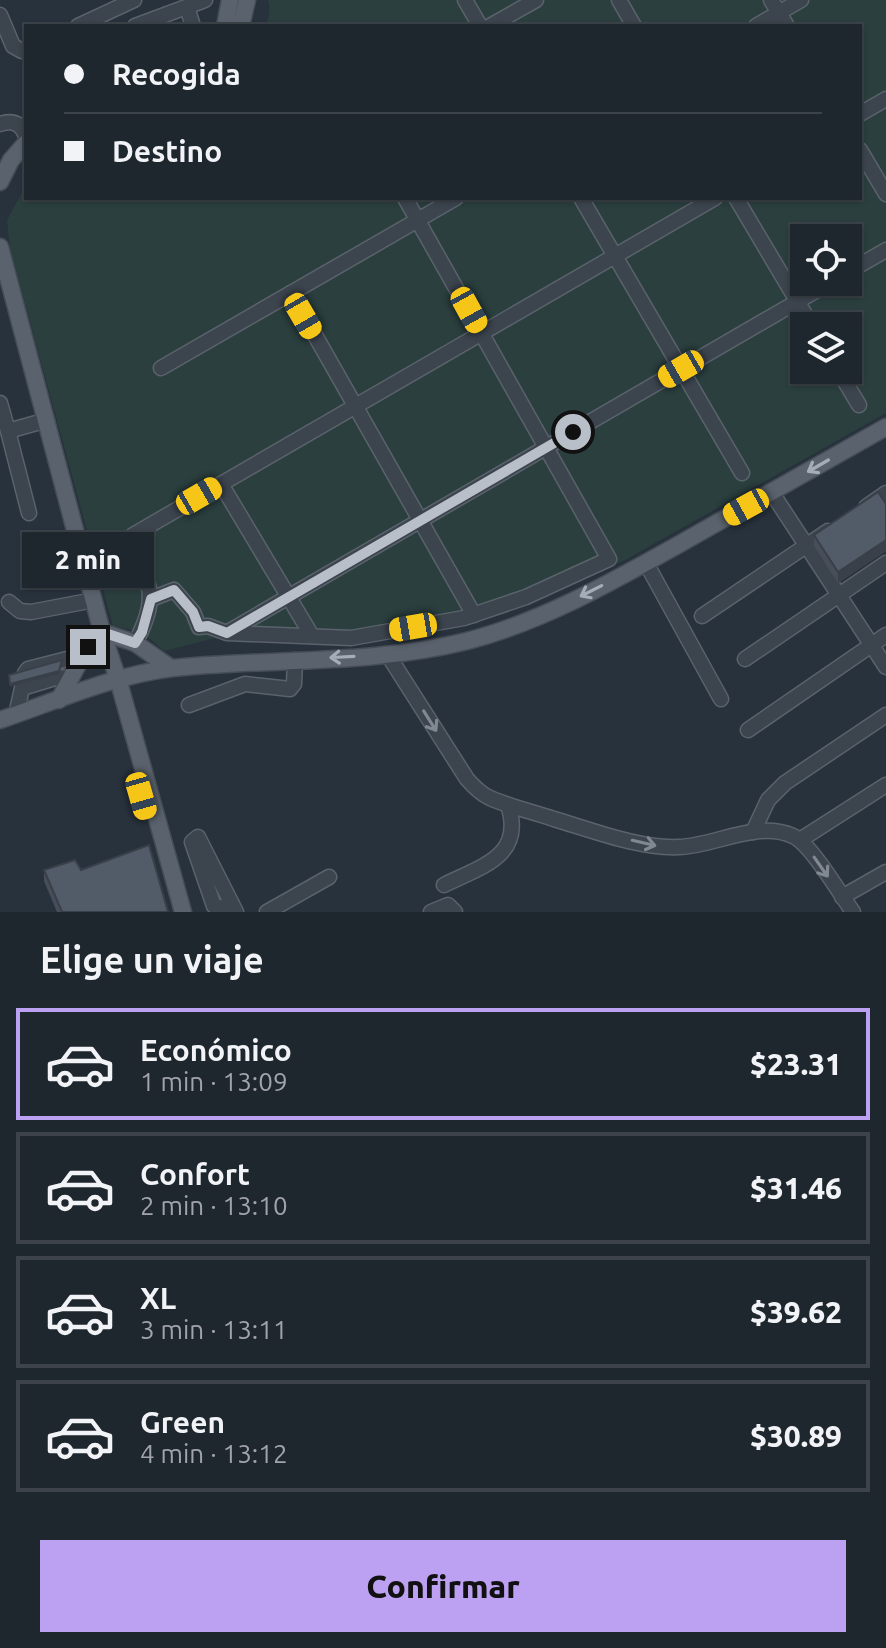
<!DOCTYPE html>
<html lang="es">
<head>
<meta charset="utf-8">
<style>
	body { margin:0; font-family:Ubuntu,sans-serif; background:#2b323a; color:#f1f3f6; height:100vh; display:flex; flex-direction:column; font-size:30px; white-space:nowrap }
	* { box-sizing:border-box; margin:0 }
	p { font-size:26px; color:#a1a5aa }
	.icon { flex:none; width:44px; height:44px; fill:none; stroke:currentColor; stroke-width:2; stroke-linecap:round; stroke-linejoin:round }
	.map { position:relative; height:912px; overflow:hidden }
	.side { display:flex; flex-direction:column; background:#1e262e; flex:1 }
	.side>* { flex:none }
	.guide { position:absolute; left:24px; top:24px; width:838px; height:176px; border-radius:0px; box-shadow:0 2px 6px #0004,0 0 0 2px #3c434a; display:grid; align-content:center; height:176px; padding:0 40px; background:#1e262e }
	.buttons { position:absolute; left:790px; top:224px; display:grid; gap:16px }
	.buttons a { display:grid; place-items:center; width:72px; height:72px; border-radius:0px; background:#1e262e; box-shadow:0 2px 6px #0004,0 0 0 2px #3c434a; font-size:40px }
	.end { position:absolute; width:36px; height:36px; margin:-18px; border:10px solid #b8bfc8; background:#111; box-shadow:0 0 0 4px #111 }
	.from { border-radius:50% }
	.bubble { position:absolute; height:56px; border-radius:0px; background:#1e262e; box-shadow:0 2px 6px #0004,0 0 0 2px #3c434a; font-size:26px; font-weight:800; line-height:56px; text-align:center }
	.car { position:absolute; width:24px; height:48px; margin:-24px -12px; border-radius:10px; box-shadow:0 0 6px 2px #0007; background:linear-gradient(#f5c518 24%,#345 0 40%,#f5c518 0 76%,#345 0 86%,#f5c518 0) }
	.guide b { display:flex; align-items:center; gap:28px; height:76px; font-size:30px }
	.guide b+b { border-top:2px solid #3c434a }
	.guide i { width:20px; height:20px; background:#f1f3f6 }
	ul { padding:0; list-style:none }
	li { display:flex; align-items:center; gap:24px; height:112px; margin:0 16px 12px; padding:0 24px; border:4px solid #3c434a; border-radius:0px }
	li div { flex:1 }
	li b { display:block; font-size:30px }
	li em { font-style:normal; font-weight:800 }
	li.selected { border-color:#bca0f2 }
	li>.icon { width:72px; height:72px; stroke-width:1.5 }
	h2 { padding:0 40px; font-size:36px; line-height:96px }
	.primary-button { display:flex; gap:16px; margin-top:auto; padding:16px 40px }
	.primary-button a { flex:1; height:92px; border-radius:0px; background:#bca0f2; color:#111; font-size:32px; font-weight:800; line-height:92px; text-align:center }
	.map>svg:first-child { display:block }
</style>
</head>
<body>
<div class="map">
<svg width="886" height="912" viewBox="0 0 886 912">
	<rect width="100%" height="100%" fill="#28323d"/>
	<path fill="#2b3f3f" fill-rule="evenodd" d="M268,0h618v413l-259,146 -80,36 -80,29 -187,16 -65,-2 -51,13 -22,-19 -29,-6 -103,-378 -3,-28 19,-35v13h834v-172h-596c6,-9 7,-16 4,-26zM804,238h44v44h-44zM804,326h44v44h-44z"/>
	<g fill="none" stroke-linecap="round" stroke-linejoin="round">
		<defs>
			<g id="minor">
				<path d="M465,0l15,26"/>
				<path d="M619,0l15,26"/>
				<path d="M771,0l16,26"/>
				<path d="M187,7l6,19"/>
				<path d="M0,15l13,31 9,5 4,-1"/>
				<path d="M78,26l56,-26"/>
				<path d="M135,26l70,-26"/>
				<path d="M490,26l46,-26"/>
				<path d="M756,26l45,-26"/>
				<path d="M860,114l26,-15"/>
				<path d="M0,124c13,-4 21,-1 26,12"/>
				<path d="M860,150l26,44"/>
				<path d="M581,198l161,275"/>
				<path d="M736,198l76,128"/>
				<path d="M848,272l38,-22"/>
				<path d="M291,293l183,322"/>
				<path d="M161,368l295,-170"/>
				<path d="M838,370l21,35"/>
				<path d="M0,403l8,28 39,-11"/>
				<path d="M8,431l21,82"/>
				<path d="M221,484l91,152"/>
				<path d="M772,493l114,174"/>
				<path d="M866,507l20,-14"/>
				<path d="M646,563l75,136"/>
				<path d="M151,599l23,-9 19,22 6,15 9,-1 19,7 124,5 113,-20 62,-21 83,-38 -204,-361"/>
				<path d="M9,602l11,9 11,1 63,-12"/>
				<path d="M702,616l126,-85"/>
				<path d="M228,632l603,-350"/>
				<path d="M135,643c25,-46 15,-59 -5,-102l3,-6 582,-337"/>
				<path d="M388,655l79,124c7,8 14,15 23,19 21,9 43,14 64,21 37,11 86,30 125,28 36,-1 78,-27 114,-11 18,8 47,58 60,76"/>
				<path d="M745,659l141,-96"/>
				<path d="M25,673l3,-4 55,-14"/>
				<path d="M189,705l56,-21 45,5 4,-5 1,-24"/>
				<path d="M16,715l6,-27 36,-11 12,1"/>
				<path d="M748,730l138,-95"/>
				<path d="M753,832l15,-32 17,-17 101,-68"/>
				<path d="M800,840l86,-55"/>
				<path d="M444,885c38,-19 81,-29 64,-80"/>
				<path d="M842,897l44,-25"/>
				<path d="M232,904l-13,4 -5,-2 -22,-64 6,-5 38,75"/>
				<path d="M267,912l62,-35"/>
				<path d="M431,912l17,-7 7,7"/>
			</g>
			<g id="major">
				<path d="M225,26l5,-26"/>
				<path d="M241,26l6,-26"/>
				<path d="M0,182l11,-22 15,-17"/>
				<path d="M0,247l102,385 16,47 65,233"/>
				<path d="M59,700l24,-45 19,-23 33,11 36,25"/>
				<path d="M0,720c56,-19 114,-45 173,-52 98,-10 198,-3 294,-27 74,-19 143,-58 209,-95 70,-39 140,-79 210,-119"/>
			</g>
		</defs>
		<use href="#minor" stroke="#5a626b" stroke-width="17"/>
		<use href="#major" stroke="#454d57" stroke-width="19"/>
		<use href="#minor" stroke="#3c444e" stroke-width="14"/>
		<use href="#major" stroke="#5a636d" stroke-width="16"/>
	</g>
	<g fill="#474e59">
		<path d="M886,504v47l-48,32 -24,-37v-11z"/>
		<path d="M44,870h37l87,42h-111l-13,-31z"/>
	</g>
	<g fill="#394049">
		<path d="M886,540v11l-48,32v-11z"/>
		<path d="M62,660l-3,14 -49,13v-3z"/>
	</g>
	<g fill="#525b68" stroke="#394049" stroke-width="2">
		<path d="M878,492l8,12v36l-48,32 -24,-37z"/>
		<path d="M62,660l-3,11 -49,13 -1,-9z"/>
		<path d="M149,845l19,67h-106l-18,-42 31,-10 6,10z"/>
	</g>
	<defs><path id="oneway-shaft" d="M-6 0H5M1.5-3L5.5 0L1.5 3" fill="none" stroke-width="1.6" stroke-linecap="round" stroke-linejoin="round" transform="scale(2)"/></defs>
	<g stroke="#a5adb6">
		<use href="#oneway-shaft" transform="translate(818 466) rotate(150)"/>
		<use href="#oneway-shaft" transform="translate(591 591) rotate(153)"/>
		<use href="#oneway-shaft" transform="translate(342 657) rotate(177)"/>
	</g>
	<g stroke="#808891">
		<use href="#oneway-shaft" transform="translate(430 721) rotate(58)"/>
		<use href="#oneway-shaft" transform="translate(644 843) rotate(13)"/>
		<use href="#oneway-shaft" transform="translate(821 867) rotate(55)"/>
	</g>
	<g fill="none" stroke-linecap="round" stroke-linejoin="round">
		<path stroke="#b8bfc8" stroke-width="10" d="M88,647l14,-15 33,11 7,-11 9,-33 23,-9 19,22 6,15 9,-1 19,7 346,-201"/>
	</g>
</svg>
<div class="buttons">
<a><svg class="icon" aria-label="locate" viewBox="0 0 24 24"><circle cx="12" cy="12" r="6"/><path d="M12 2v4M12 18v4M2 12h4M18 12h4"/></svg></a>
<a><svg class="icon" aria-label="layers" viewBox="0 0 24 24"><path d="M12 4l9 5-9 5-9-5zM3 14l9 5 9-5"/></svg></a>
</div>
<i class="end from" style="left:573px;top:432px"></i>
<i class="end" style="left:88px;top:647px"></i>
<div class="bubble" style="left:22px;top:532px;width:132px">2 min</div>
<i class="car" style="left:469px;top:310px;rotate:151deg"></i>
<i class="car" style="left:303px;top:316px;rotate:150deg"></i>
<i class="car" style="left:681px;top:369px;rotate:240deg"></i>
<i class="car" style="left:199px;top:496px;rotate:60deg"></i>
<i class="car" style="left:746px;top:507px;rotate:241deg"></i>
<i class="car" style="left:413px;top:627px;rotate:260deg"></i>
<i class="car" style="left:141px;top:796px;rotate:164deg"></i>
<div class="guide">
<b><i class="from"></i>Recogida</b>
<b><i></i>Destino</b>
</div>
</div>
<section class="side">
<h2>Elige un viaje</h2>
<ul>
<li class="selected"><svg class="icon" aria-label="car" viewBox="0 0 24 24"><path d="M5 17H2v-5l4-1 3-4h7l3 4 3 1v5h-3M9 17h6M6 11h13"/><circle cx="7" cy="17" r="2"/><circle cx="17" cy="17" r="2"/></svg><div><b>Económico</b><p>1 min · 13:09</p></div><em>$23.31</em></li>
<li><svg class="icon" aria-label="car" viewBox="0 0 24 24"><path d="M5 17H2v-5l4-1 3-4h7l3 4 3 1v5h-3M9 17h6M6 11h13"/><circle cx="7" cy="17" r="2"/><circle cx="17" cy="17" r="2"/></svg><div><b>Confort</b><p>2 min · 13:10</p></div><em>$31.46</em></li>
<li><svg class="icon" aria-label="car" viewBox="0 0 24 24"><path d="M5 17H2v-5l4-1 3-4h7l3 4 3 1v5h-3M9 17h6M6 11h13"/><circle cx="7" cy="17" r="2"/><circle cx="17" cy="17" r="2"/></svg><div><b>XL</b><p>3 min · 13:11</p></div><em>$39.62</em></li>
<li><svg class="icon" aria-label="car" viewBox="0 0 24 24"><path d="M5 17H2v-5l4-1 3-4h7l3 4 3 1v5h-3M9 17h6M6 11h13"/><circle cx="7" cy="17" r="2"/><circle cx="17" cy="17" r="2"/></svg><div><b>Green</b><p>4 min · 13:12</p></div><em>$30.89</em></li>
</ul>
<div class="primary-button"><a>Confirmar</a></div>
</section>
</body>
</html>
